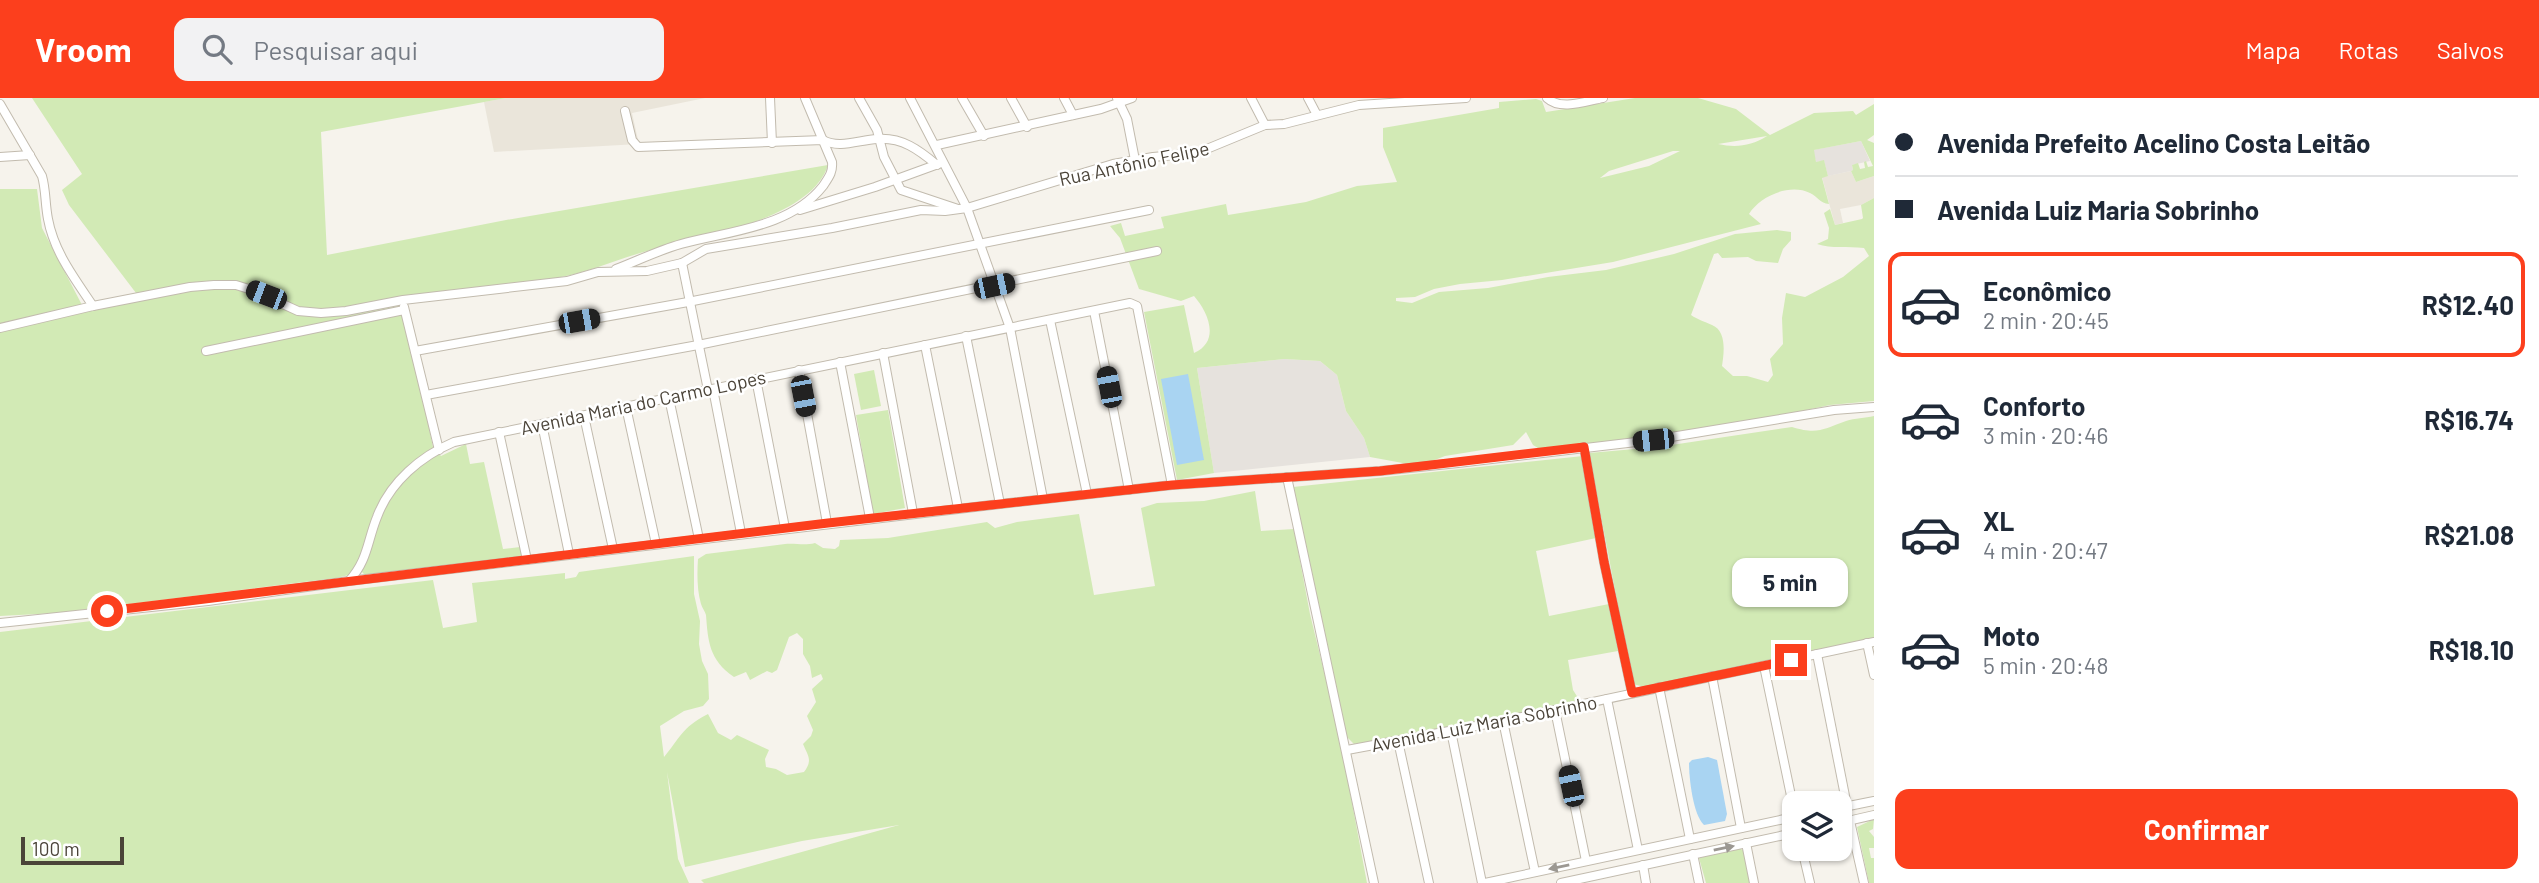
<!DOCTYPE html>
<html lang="pt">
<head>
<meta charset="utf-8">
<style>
	body { margin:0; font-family:Barlow,sans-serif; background:#f2f2f3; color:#1f2937; height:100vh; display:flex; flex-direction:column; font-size:26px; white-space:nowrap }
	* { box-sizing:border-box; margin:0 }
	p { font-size:23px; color:#747a83 }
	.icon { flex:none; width:38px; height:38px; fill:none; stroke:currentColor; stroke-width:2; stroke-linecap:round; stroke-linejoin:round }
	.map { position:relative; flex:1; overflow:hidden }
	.panel { display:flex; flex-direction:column; background:#fff; width:665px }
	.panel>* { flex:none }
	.top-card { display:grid; align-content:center; height:154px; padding:0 21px; background:#fff }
	.buttons { position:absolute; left:1782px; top:693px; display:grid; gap:14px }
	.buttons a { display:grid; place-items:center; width:70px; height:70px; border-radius:14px; background:#fff; box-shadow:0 2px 5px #0004; font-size:35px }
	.scale { position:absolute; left:21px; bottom:18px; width:103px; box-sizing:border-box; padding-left:7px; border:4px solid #4b4439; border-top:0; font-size:19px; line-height:24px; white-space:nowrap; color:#4b4439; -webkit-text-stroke:5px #fff; paint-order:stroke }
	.end { position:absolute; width:32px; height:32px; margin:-16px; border:9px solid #fc3f1d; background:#fff; box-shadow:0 0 0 4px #fff }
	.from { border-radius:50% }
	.bubble { position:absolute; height:49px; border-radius:14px; background:#fff; box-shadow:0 2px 5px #0004; font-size:23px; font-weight:700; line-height:49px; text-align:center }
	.car { position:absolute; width:21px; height:42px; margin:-21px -10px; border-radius:9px; box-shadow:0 0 5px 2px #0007; background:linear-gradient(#222 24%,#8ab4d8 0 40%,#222 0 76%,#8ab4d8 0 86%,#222 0) }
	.top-card b { display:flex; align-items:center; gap:24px; height:66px; font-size:26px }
	.top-card b+b { border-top:2px solid #e0e1e3 }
	.top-card i { width:18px; height:18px; background:#1f2937 }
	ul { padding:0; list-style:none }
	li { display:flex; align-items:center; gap:21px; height:105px; margin:0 14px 10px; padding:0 7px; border:4px solid transparent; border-radius:14px }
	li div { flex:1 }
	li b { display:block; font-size:26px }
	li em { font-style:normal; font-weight:700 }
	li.on { border-color:#fc3f1d }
	li>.icon { width:63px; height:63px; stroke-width:1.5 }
	.button { display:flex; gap:14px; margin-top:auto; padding:14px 21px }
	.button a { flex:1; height:80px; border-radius:14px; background:#fc3f1d; color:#fff; font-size:28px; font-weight:700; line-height:80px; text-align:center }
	header { display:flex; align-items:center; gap:42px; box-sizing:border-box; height:98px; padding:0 35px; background:#fc3f1d; color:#fff }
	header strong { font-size:33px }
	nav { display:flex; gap:38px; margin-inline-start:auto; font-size:24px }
	.search { width:490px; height:63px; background:#f2f2f3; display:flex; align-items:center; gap:18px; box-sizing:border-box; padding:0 24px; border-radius:14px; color:#747a83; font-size:26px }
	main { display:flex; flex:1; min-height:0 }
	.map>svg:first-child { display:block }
</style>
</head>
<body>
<header>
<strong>Vroom</strong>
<div class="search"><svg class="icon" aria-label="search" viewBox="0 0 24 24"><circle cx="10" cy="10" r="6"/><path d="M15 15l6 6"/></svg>Pesquisar aqui</div>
<nav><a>Mapa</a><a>Rotas</a><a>Salvos</a></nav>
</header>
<main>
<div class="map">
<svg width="1874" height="785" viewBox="0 0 1874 785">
	<rect width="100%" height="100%" fill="#f6f3ec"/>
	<g fill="#eae5da">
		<path d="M506,0h199l-73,15 7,31 -145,8 -10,-50z"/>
		<path d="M1851,73l5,11 18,-6v22l-13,7 -21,4 3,14 -8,2 -13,-48z"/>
	</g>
	<g fill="#e6e2dd">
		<path d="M1861,43l9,20 -18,4 1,5 -2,1 -23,5 -4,-15 -8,1 -3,-12z"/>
		<path d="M1284,261l36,2 17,14 9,36 18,27 6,19 -156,16 -17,-105z"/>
	</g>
	<g fill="#d2eab5" fill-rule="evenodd">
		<path d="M32,0h474l-185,34 6,123 179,-35 322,-55c-18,58 -140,73 -191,89 -26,8 -50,18 -76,23 -52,11 -106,15 -159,22l31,148 8,9 25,-12 4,20 14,-2 19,87 17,-2 2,9 -146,19h-11l-3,-3 -26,6 -278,35 -58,3v-427h37l5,39 40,77 54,-12 -67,-88 -7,-15 20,-16z"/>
		<path d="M1635,0h63l38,11 34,26 44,-22 39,-2 3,4 18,-11v31l-7,5 7,3v33l-18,6 -5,-11 2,-1 -1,-5 6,-2 2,6 5,-1 -1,-6 2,-1 2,6 5,-1 -12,-25 -47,9 2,12 8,-2 4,16 -6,2 7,26c-9,-1 -11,-7 -19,-11 -20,-10 -50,3 -61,21l12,10 -148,38 -111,18 -42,4 -26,5 -19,8 -19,1v3l16,2 27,-11 49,-4 60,-11 58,-7 68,-16 61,-20 42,-4 14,2v8l-8,9 -5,14 -22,-2 -8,-4 -26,1 -4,-5 -4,1 -23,61c7,5 13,6 21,10 15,6 12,28 10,41l11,10h14l21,6 5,-7 -3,-16 13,-15 -1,-26 4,-25 19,4 38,-20 26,-21 -5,-8c-17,-2 -32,1 -47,-4l11,-5 1,-11 -5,-15 6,-4 5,16 27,-6 1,-1 -2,-13 13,-7v203l-44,4 -123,26 -164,20 -10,-6 -7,-13 -13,13 -68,11 -26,10 -49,-9 -6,-19 -18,-27 -9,-36 -17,-14 -36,-2 -87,9 17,105 -37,7 -33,-168 40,-7 10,48c27,-12 14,-41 0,-57l-13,5 -42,-12 -19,-51 -10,-12 11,-3 4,13 39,-8 -3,-11 65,-13 2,11 78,-13 51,-16 40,-4 -14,-35v-19l116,-20v-6l37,-3 6,2 4,11zM1767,38c-16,10 -31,12 -49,8zM1673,53h7l-31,15 -49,12 9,-7z"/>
		<path d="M874,272l7,36 -20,4 -7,-36z"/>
		<path d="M888,312l17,98 -32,6 -17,-99z"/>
		<path d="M1874,318v223l-229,48 -12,-3 -44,-231 69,-6 134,-20c26,8 31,2 54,-6 9,-3 19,-3 28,-5z"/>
		<path d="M1583,358l13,82 -60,13 13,65 60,-12 9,47 -50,9 5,30 7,11 -161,34 -65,9 -7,-7 -54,-250z"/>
		<path d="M1255,393l6,40 33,-2 16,85 29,119 28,150h-663l-3,-3 198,-55 -97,16 -117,26 -18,-95 11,87 11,24h-689v-251l433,-52 10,48 34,-6 -5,-39 93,-10v6l11,-2 3,-5 115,-16v38l6,27 -1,23 3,17 6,13 1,25 -6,7 -19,5 -24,15 4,31c16,-19 17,-29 44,-43l10,19 13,7 6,-5 32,15 -4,9 1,8 10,2 11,6 17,-3c9,-12 4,-16 -1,-28l8,-8 2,-6 -6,-14 9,-14 -4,-13 11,-10 -2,-5 -9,4 -2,-12 -7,-12v-15l-6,-6 -8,4 -12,33 -5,3 -5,-2 -17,9 -4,-8 -12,5c-25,-17 -26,-36 -28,-62 -1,-4 -4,-7 -5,-11 -4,-13 -4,-31 -3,-45l8,-5 79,-10c11,-1 19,2 30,-1l8,5 12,1 4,-3 1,-6 48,-2 99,-16 8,6 22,-6 62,-8 15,81 61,-9 -14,-78 16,-5 47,-2z"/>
		<path d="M1874,721l-1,10 -4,2 5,6v11h-5l2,10h3v25h-5l-12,-56z"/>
		<path d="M1738,750l5,2 8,33h-45l-7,-25z"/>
	</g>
	<g fill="#a9d4f2">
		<path d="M1188,276l16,86 -27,5 -16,-86z"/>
		<path d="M1708,659l9,3 10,54 -2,7 -21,4c-11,-10 -15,-47 -15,-62l3,-3z"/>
	</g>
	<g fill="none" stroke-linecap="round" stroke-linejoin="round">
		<defs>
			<g id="minor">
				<path d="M770,0l2,45"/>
				<path d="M859,0l18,32 7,27 17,33 57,19"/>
				<path d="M910,0l57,110 43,120 33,171"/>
				<path d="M962,0l22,38"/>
				<path d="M1011,0l16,29"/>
				<path d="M1064,0l9,17"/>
				<path d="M1117,0l10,21 8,41"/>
				<path d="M1251,0l14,27"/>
				<path d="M1308,0l9,17"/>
				<path d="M1547,0c14,13 39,3 56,0"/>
				<path d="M0,6l42,72c4,14 3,28 6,43 6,33 27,60 45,87"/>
				<path d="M625,13l7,29 6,7 185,-7c16,9 36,0 54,-1 25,-2 42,11 60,26"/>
				<path d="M937,47l164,-36 31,-11"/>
				<path d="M0,59l30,-2"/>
				<path d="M800,112l75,-23 66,-24"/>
				<path d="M682,165l26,127"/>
				<path d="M616,171c21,-8 43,-19 65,-25 47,-13 109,-16 142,-58 6,-9 10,-14 9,-24l-27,-64"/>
				<path d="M404,209l35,143"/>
				<path d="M1094,213l35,179"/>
				<path d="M1050,222l37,174"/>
				<path d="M0,230l93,-22 97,-19 24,-2h22l16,5 46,21 23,2 25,-2 57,-11 164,-19 31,-9 49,-1 35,-8 24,-14 126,-21 89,-18 24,1 22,-3 146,-44 40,-7 44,-4 68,-28 19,-1 75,-19 107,-7"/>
				<path d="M966,238l34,168"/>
				<path d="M925,247l33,163"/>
				<path d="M206,253l198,-41"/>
				<path d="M415,253l273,-49 461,-92"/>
				<path d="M883,255l30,160"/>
				<path d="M840,264l30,156"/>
				<path d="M799,272l28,153"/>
				<path d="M756,281l29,149"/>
				<path d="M713,291l28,144"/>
				<path d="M426,297l272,-50 459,-94"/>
				<path d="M669,300l30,141"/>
				<path d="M626,309l30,137"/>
				<path d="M584,318l29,133"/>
				<path d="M542,326l27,130"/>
				<path d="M499,334l28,128"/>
				<path d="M1584,349l20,115 28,131"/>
				<path d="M1287,379l87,406"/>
				<path d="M349,483c19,-21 18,-39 28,-64 13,-35 44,-61 77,-75l676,-139 7,3 35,179"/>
				<path d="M0,525l208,-22 141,-20 651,-77 172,-19 208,-14 78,-8 195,-23 181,-30 40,-3"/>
				<path d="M1867,545l7,32"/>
				<path d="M1817,556l30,152"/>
				<path d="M1764,568l30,144"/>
				<path d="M1712,578l29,152"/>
				<path d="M1659,589l31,152"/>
				<path d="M1607,601l31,151"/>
				<path d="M1555,612l31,151"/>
				<path d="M1503,623l32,151"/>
				<path d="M1451,633l31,152"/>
				<path d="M1398,643l31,142"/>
				<path d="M1347,652l156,-29 371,-79"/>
				<path d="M1839,710l35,-7"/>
				<path d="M1850,723l14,62"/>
				<path d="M1839,725l35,-8"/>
				<path d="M1746,745l8,40"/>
				<path d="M1802,751l8,34"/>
				<path d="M1693,756l6,29"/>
				<path d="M1643,767l3,18"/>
				<path d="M1485,785l309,-66"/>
				<path d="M1561,785l233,-50"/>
			</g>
		</defs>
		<use href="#minor" stroke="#c2bbae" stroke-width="10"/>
		<use href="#minor" stroke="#fff" stroke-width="8"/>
	</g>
	<defs><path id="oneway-solid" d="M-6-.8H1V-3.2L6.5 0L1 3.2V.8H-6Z" transform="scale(1.75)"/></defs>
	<g fill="#9c9892">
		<use href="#oneway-solid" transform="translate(1724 750) rotate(-12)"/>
		<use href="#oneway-solid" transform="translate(1559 769) rotate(168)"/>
	</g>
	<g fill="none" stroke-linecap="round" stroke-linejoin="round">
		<path stroke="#fc3f1d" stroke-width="9" d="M107,513l721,-88 344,-38 208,-14 204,-24 20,115 28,131 159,-33"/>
	</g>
	<g text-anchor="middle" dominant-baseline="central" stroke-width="5" stroke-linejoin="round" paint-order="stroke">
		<g font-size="19" fill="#4b4439" stroke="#fff">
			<text transform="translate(1134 65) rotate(-12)">Rua Antônio Felipe</text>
			<text transform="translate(643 304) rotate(-12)">Avenida Maria do Carmo Lopes</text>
			<text transform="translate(1484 625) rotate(-11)">Avenida Luiz Maria Sobrinho</text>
		</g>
	</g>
</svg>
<div class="buttons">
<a><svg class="icon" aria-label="layers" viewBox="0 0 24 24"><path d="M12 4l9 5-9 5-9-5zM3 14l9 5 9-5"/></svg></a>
</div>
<div class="scale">100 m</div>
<i class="end from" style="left:107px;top:513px"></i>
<i class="end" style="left:1791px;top:562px"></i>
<div class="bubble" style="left:1732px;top:460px;width:116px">5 min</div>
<i class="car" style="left:994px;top:188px;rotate:78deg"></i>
<i class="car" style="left:266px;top:197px;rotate:291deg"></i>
<i class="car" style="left:579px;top:223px;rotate:80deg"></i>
<i class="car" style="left:1109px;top:289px;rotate:349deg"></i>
<i class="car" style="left:803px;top:298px;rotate:169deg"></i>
<i class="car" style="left:1653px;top:342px;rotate:264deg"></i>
<i class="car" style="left:1571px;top:688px;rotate:348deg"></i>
</div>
<section class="panel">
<div class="top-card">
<b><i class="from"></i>Avenida Prefeito Acelino Costa Leitão</b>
<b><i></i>Avenida Luiz Maria Sobrinho</b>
</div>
<ul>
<li class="on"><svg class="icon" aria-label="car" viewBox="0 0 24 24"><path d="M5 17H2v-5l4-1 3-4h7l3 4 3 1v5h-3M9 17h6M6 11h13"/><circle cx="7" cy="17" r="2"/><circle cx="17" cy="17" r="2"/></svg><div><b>Econômico</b><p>2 min · 20:45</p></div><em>R$12.40</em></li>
<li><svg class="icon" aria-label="car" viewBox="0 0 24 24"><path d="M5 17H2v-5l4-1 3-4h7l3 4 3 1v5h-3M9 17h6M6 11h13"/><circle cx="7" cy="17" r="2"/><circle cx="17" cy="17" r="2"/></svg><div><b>Conforto</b><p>3 min · 20:46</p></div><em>R$16.74</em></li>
<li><svg class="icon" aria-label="car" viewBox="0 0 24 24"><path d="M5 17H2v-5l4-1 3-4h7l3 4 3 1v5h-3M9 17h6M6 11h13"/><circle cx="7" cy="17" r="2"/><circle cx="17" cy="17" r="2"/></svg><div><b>XL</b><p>4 min · 20:47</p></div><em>R$21.08</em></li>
<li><svg class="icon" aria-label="car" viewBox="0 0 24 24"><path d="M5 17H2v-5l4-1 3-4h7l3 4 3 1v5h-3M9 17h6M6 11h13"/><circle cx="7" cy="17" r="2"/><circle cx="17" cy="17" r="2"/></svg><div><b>Moto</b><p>5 min · 20:48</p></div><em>R$18.10</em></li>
</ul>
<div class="button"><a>Confirmar</a></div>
</section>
</main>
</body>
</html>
